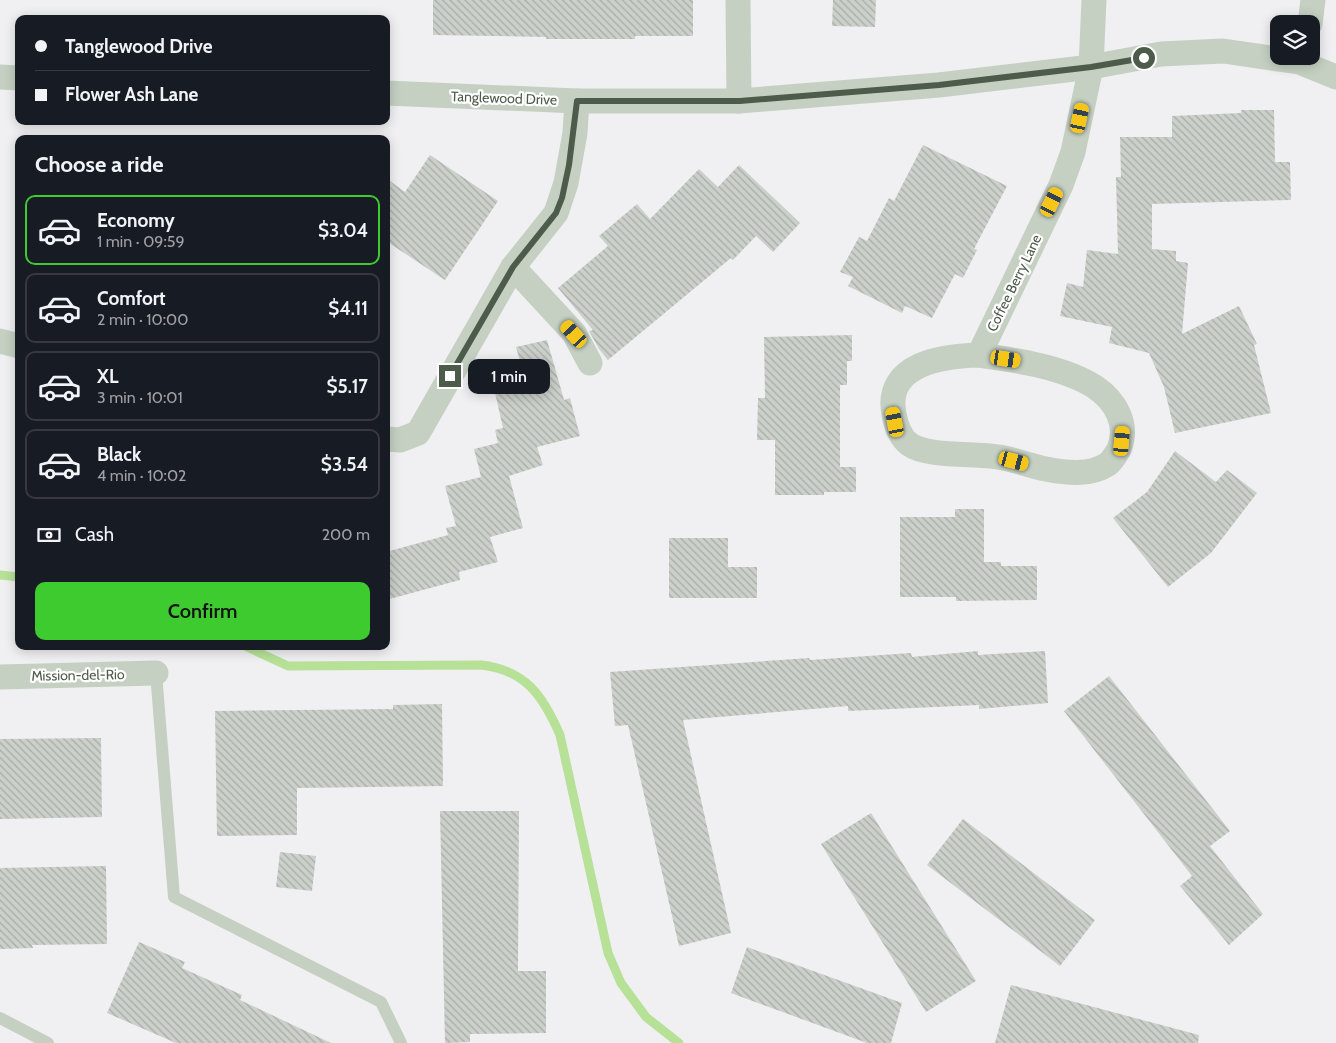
<!DOCTYPE html>
<html lang="en">
<head>
<meta charset="utf-8">
<style>
	body { margin:0; font-family:Cabin,sans-serif; background:#242831; color:#f1f3f6; height:100vh; display:flex; flex-direction:column; font-size:19px; white-space:nowrap }
	* { box-sizing:border-box; margin:0 }
	p { font-size:16px; color:#9ea1a6 }
	.icon { flex:none; width:28px; height:28px; fill:none; stroke:currentColor; stroke-width:2; stroke-linecap:round; stroke-linejoin:round }
	.map { position:relative; flex:1; overflow:hidden }
	.sheet { position:absolute; left:15px; top:135px; width:375px; height:515px; display:flex; flex-direction:column; background:#171b24; border-radius:10px; box-shadow:0 2px 12px #0003 }
	.sheet>* { flex:none }
	.hud { position:absolute; left:15px; top:15px; width:375px; height:110px; border-radius:10px; box-shadow:0 2px 12px #0003; display:grid; align-content:center; height:110px; padding:0 20px; background:#171b24 }
	.fabs { position:absolute; left:1270px; top:15px; display:grid; gap:10px }
	.fabs a { display:grid; place-items:center; width:50px; height:50px; border-radius:10px; background:#171b24; box-shadow:0 2px 12px #0003; font-size:25px }
	.end { position:absolute; width:22px; height:22px; margin:-11px; border:6px solid #4d5b4a; background:#fff; box-shadow:0 0 0 2px #fff }
	.from { border-radius:50% }
	.bubble { position:absolute; height:35px; border-radius:10px; background:#171b24; box-shadow:0 2px 12px #0003; font-size:16px; font-weight:600; line-height:35px; text-align:center }
	.car { position:absolute; width:15px; height:30px; margin:-15px -8px; border-radius:6px; box-shadow:0 0 4px 1px #0007; background:linear-gradient(#f5c518 24%,#345 0 40%,#f5c518 0 76%,#345 0 86%,#f5c518 0) }
	.hud b { display:flex; align-items:center; gap:18px; height:48px; font-size:19px }
	.hud b+b { border-top:1px solid #363941 }
	.hud i { width:12px; height:12px; background:#f1f3f6 }
	ul { padding:0; list-style:none }
	li { display:flex; align-items:center; gap:15px; height:70px; margin:0 10px 8px; padding:0 10px; border:2px solid #363941; border-radius:10px }
	li div { flex:1 }
	li b { display:block; font-size:19px }
	li em { font-style:normal; font-weight:600 }
	li.selected { border-color:#3dcb30 }
	li>.icon { width:45px; height:45px; stroke-width:1.5 }
	h2 { padding:0 20px; font-size:22px; line-height:60px }
	.pay { display:flex; align-items:center; gap:12px; height:55px; padding:0 20px; font-size:19px }
	.pay p { margin-inline-start:auto }
	.primary-button { display:flex; gap:10px; margin-top:auto; padding:10px 20px }
	.primary-button a { flex:1; height:58px; border-radius:10px; background:#3dcb30; color:#111; font-size:20px; font-weight:600; line-height:58px; text-align:center }
	.map>svg:first-child { display:block }
</style>
</head>
<body>
<div class="map">
<svg width="1336" height="1043" viewBox="0 0 1336 1043">
	<defs>
		<pattern id="building-back-hatch" width="6" height="6" patternUnits="userSpaceOnUse" patternTransform="scale(1.25)"><rect width="6" height="6" fill="#cbd0cb"/><path d="M-1 5l2 2M0 0l6 6M5-1l2 2" fill="none" stroke="#a7aca7"/></pattern>
	</defs>
	<rect width="100%" height="100%" fill="#f0f0f2"/>
	<g fill="none" stroke-linecap="round" stroke-linejoin="round">
		<g stroke="#b7e197" stroke-width="9">
			<path d="M0,575l19,2"/>
			<path d="M245,646l43,20 193,-1c45,5 62,31 79,70l48,218 13,30 25,34 33,26"/>
		</g>
	</g>
	<g fill="url(#building-back-hatch)">
		<path d="M433,0h260v36h-58v3h-89v-2l-113,-2z"/>
		<path d="M833,0h43l-1,27 -43,-1z"/>
		<path d="M1241,110h33l1,52h15l1,38 -139,4v45l24,2v10l12,2 -6,71 57,-28 18,38 -3,1 17,68 -96,20 -11,-46 -15,-34 -40,-10 3,-16 -52,-11 7,-33 16,4 4,-37 31,4 -2,-77h5l-1,-40h52v-21l69,-3z"/>
		<path d="M923,145l84,41 -33,63 3,1 -14,28 -8,-4 -23,44 -27,-12 -3,7 -54,-27 5,-9 -13,-5 19,-35 8,4 22,-43 5,3z"/>
		<path d="M430,155l68,46 -53,79 -59,-39v-63l19,14z"/>
		<path d="M739,165l61,58 -27,29 -17,-16 -23,24 -2,-2 -123,102 -9,-11 -10,-18 4,-1 -35,-42 50,-42 -9,-10 38,-32 13,15 49,-50 19,18z"/>
		<path d="M852,335v26h-5v24h-7v82h16v25h-32v3h-49v-55h-18l1,-42h7l-1,-61z"/>
		<path d="M547,340l17,60 6,-2 10,38 -43,11 6,18 -34,11 14,52 -33,9 8,25 -39,10 1,8 -74,20v-48l62,-17 -2,-7 10,-2 -11,-40 36,-9 -7,-28 24,-6 -3,-13 8,-2 -9,-40 31,-8 -9,-33z"/>
		<path d="M1175,451l41,31 11,-12 30,23 -46,60 -43,34 -55,-69 34,-26z"/>
		<path d="M955,509h29v53h17v4h36v34l-81,1v-4h-56v-80h55z"/>
		<path d="M669,538h59v29h29v31h-88z"/>
		<path d="M978,651v4l67,-4 3,52 -69,6v-4l-131,6v-5l-165,14 48,213 -52,13 -51,-221 -13,1 -5,-54 199,-14 1,2 101,-7 1,4z"/>
		<path d="M1109,676l121,155 -20,15 53,68 -34,31 -49,-59 12,-10 -128,-165z"/>
		<path d="M442,704l1,82 -146,2v47l-80,1 -2,-125 178,-2v-4z"/>
		<path d="M101,738l1,79 -102,2v-80z"/>
		<path d="M440,811h79l-1,160h28v62l-76,1v8l-25,1z"/>
		<path d="M871,813l105,168 -50,31 -105,-168z"/>
		<path d="M963,819l132,101 -35,46 -133,-101z"/>
		<path d="M280,852l36,4 -4,35 -36,-4z"/>
		<path d="M106,866l1,78 -75,1 1,3 -33,1v-81z"/>
		<path d="M139,942l46,20 -3,6 60,27 -2,5 91,43h-155l-69,-30z"/>
		<path d="M747,947l155,56 -11,40h-24l-136,-50z"/>
		<path d="M1011,985l188,50 -1,8h-203z"/>
	</g>
	<g fill="none" stroke-linecap="round" stroke-linejoin="round">
		<g stroke="#c5d0c2" stroke-width="12">
			<path d="M156,673l18,224 207,105 20,41"/>
			<path d="M0,1018l48,25"/>
		</g>
		<g stroke="#c5d0c2" stroke-width="25">
			<path d="M738,0l1,101"/>
			<path d="M1310,24l3,-24"/>
			<path d="M0,77l19,1"/>
			<path d="M386,93l191,8h162l200,-16 152,-18 70,-13 62,-3 76,11 37,15"/>
			<path d="M513,267l61,66 16,30"/>
			<path d="M0,341l19,5"/>
			<path d="M979,355c36,5 85,12 116,32 21,14 34,38 24,62 -3,5 -6,11 -11,15 -18,12 -42,9 -62,5 -16,-3 -32,-10 -48,-12 -22,-4 -72,0 -89,-13 -9,-7 -13,-19 -15,-30 -10,-51 50,-58 85,-59z"/>
			<path d="M979,355l82,-170 12,-33 18,-85 3,-67"/>
			<path d="M386,439l14,1 18,-7 95,-166 43,-54 10,-30 9,-50 2,-32"/>
			<path d="M0,677l156,-4"/>
		</g>
	</g>
	<g fill="none" stroke-linecap="round" stroke-linejoin="round">
		<path stroke="#4d5b4a" stroke-width="6" d="M450,376l63,-109 43,-54 6,-15 7,-33 8,-64h163l199,-16 152,-18 53,-9"/>
	</g>
	<g text-anchor="middle" dominant-baseline="central" stroke-width="4.5" stroke-linejoin="round" paint-order="stroke">
		<g font-size="14" fill="#4d5b4a" stroke="#fff">
			<text transform="translate(504 98) rotate(2)">Tanglewood Drive</text>
			<text transform="translate(1014 283) rotate(-64)">Coffee Berry Lane</text>
			<text transform="translate(78 675) rotate(-1)">Mission-del-Rio</text>
		</g>
	</g>
</svg>
<div class="fabs">
<a><svg class="icon" aria-label="layers" viewBox="0 0 24 24"><path d="M12 4l9 5-9 5-9-5zM3 14l9 5 9-5"/></svg></a>
</div>
<i class="end from" style="left:1144px;top:58px"></i>
<i class="end" style="left:450px;top:376px"></i>
<div class="bubble" style="left:468px;top:359px;width:82px">1 min</div>
<i class="car" style="left:1080px;top:118px;rotate:12deg"></i>
<i class="car" style="left:1052px;top:202px;rotate:26deg"></i>
<i class="car" style="left:574px;top:334px;rotate:318deg"></i>
<i class="car" style="left:1006px;top:359px;rotate:99deg"></i>
<i class="car" style="left:895px;top:422px;rotate:349deg"></i>
<i class="car" style="left:1122px;top:441px;rotate:5deg"></i>
<i class="car" style="left:1014px;top:461px;rotate:105deg"></i>
<div class="hud">
<b><i class="from"></i>Tanglewood Drive</b>
<b><i></i>Flower Ash Lane</b>
</div>
<section class="sheet">
<h2>Choose a ride</h2>
<ul>
<li class="selected"><svg class="icon" aria-label="car" viewBox="0 0 24 24"><path d="M5 17H2v-5l4-1 3-4h7l3 4 3 1v5h-3M9 17h6M6 11h13"/><circle cx="7" cy="17" r="2"/><circle cx="17" cy="17" r="2"/></svg><div><b>Economy</b><p>1 min · 09:59</p></div><em>$3.04</em></li>
<li><svg class="icon" aria-label="car" viewBox="0 0 24 24"><path d="M5 17H2v-5l4-1 3-4h7l3 4 3 1v5h-3M9 17h6M6 11h13"/><circle cx="7" cy="17" r="2"/><circle cx="17" cy="17" r="2"/></svg><div><b>Comfort</b><p>2 min · 10:00</p></div><em>$4.11</em></li>
<li><svg class="icon" aria-label="car" viewBox="0 0 24 24"><path d="M5 17H2v-5l4-1 3-4h7l3 4 3 1v5h-3M9 17h6M6 11h13"/><circle cx="7" cy="17" r="2"/><circle cx="17" cy="17" r="2"/></svg><div><b>XL</b><p>3 min · 10:01</p></div><em>$5.17</em></li>
<li><svg class="icon" aria-label="car" viewBox="0 0 24 24"><path d="M5 17H2v-5l4-1 3-4h7l3 4 3 1v5h-3M9 17h6M6 11h13"/><circle cx="7" cy="17" r="2"/><circle cx="17" cy="17" r="2"/></svg><div><b>Black</b><p>4 min · 10:02</p></div><em>$3.54</em></li>
</ul>
<div class="pay"><svg class="icon" aria-label="cash" viewBox="0 0 24 24"><path d="M3 7h18v10H3z"/><circle cx="12" cy="12" r="2"/></svg>Cash<p>200 m</p></div>
<div class="primary-button"><a>Confirm</a></div>
</section>
</div>
</body>
</html>
